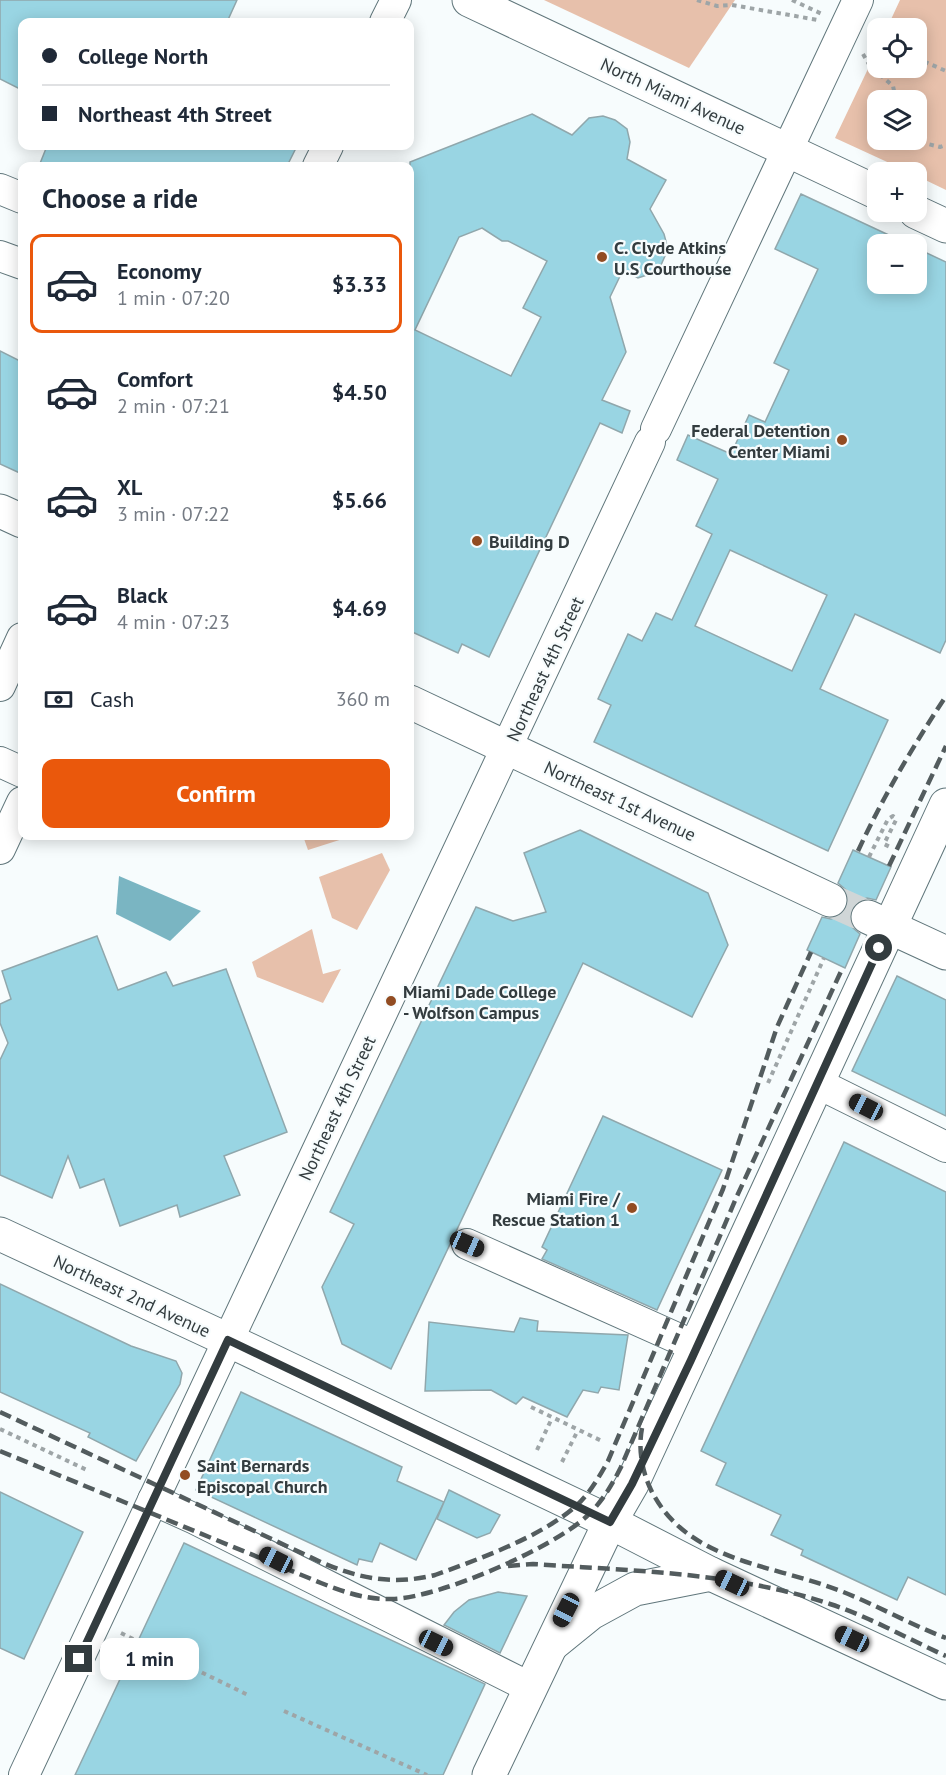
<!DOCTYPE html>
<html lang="en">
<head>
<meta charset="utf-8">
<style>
	body { margin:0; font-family:"PT Sans",sans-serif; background:#f6f6f7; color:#1f2937; height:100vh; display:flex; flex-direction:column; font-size:22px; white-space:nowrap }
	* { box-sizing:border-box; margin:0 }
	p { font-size:20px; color:#747a83 }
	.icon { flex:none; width:33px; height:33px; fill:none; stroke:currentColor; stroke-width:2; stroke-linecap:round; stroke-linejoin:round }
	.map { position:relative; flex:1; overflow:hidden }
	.sheet { position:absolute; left:18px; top:162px; width:396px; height:678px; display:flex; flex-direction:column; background:#fff; border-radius:12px; box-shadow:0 3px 15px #0003 }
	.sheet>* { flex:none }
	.top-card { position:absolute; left:18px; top:18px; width:396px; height:132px; border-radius:12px; box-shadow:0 3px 15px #0003; display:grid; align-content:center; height:132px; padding:0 24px; background:#fff }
	.controls { position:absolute; left:867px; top:18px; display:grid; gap:12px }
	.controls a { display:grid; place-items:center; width:60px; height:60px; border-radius:12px; background:#fff; box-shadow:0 3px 15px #0003; font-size:30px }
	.end { position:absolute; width:27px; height:27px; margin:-14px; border:8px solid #333c3f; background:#fff; box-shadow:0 0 0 3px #fff }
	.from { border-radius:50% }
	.bubble { position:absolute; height:42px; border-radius:12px; background:#fff; box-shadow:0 3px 15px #0003; font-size:20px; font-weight:600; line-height:42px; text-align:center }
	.car { position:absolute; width:18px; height:36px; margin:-18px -9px; border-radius:8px; box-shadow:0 0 4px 2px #0007; background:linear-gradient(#222 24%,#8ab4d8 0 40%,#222 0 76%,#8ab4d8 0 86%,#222 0) }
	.top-card b { display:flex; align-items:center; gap:21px; height:57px; font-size:22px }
	.top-card b+b { border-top:2px solid #e0e1e3 }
	.top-card i { width:15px; height:15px; background:#1f2937 }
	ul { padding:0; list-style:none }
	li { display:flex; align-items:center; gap:18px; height:99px; margin:0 12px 9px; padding:0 12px; border:3px solid transparent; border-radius:12px }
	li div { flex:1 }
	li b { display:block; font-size:22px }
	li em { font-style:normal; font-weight:600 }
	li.on { border-color:#ea580c }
	li>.icon { width:54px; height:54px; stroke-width:1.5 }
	h2 { padding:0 24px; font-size:27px; line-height:72px }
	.pay { display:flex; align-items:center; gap:15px; height:66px; padding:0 24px; font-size:22px }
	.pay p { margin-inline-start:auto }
	.primary-button { display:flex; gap:12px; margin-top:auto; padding:12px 24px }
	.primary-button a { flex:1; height:69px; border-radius:12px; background:#ea580c; color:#fff; font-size:24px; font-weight:600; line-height:69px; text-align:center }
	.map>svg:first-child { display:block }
</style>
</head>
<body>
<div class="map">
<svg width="946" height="1775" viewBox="0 0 946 1775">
	<rect width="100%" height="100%" fill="#f7fcfd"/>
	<g fill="#e7c0ab" fill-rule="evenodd">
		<path d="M544,0h191l-46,68z"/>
		<path d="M900,0h46v190l-29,-14 -1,-4h-7l-74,-34 42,-88 1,18h38v-40h-29zM878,100h38v40h-38z"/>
		<path d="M303,836h49l-44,14z"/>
		<path d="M382,853l8,17 -33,60 -25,-12 -13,-41z"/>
		<path d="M312,929l11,45 18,-5 -18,34 -66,-26 -5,-15z"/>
	</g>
	<path fill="#7ab5c2" d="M119,876l82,35 -31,30 -54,-27z"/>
	<g fill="#99d5e3" stroke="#90a7ac" stroke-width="1.5" fill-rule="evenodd">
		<path d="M0,0h237l-10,22h-205v68l-22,-11z"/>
		<path d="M532,114l40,21 17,-17 14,-2 12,4 12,9 3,13 -3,17 39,21 -16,29 14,25 4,15 -7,16 -11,9 -12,4 -15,-8 -13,27 16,55 -24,48 28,11 -8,22 -22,-10 -111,234 -27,-13 -4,9 -48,-22v-469zM482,228l20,13h6l39,20 -24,47 18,9 -30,59 -96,-46 44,-93z"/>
		<path d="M47,146h250l-10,20h-248z"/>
		<path d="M801,194l107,50h-30v40h38v-36l30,14v378l-6,13 -85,-39 -35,75 68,31 -60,131 -234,-109 17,-37 -13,-6 30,-65 14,7 14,-28 16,7 40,-86 -16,-8 22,-47 -41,-19 11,-25 43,19 18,-39 16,7 24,-52 -15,-7 44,-94 -43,-20zM730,550l97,45 -35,76 -97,-45z"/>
		<path d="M0,351l22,11v112l-22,-10z"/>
		<path d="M580,830l128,63 20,52 -36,72 -109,-54 -192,406 -49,-25 -20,-57 32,-63 -24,-12 146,-305 37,14 33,-9 -22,-59z"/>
		<path d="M853,850l38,17 -15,33 -9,-2 -9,3 -7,9 -2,9 3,8 8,7 -15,34 -38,-18 15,-33 9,2 9,-3 7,-9 2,-9 -3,-8 -8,-7z"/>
		<path d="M97,936l21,54 48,-18 7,14 53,-17 61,163 -63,24 16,39 -60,22 -3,-12 -57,21 -16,-47 -24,9 -12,-32 -16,42 -52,-23v-115l8,-17 -8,-20v-19l11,-5 -9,-28z"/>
		<path d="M897,976l49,24v116l-94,-45z"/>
		<path d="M603,1116l119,54 -65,140 -115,-51 5,-9 -5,-3z"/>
		<path d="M844,1142l102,50v403l-38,-18 -11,23 -96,-45 2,-5 -32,-15 10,-20 -65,-30 10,-22 -25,-12z"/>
		<path d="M0,1284l131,62 45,15 6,12 -2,11 -44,77 -48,-24 2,-4 -90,-41z"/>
		<path d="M520,1318l18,3 -1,10 91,4 -9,55 -18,-3 -3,6 -15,-3 -16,27 -44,-20 -7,7 -25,-14 -66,1 4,-69 85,10z"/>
		<path d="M241,1392l161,75 -5,14 47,21 -28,58 -36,-17 -8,19 -13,-3 -2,6 -161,-75z"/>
		<path d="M449,1490l51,25 -10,18 -13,5 -40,-19z"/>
		<path d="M0,1492l83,40 -59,127 -24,-11z"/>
		<path d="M184,1543l301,141 -42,91h-368z"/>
		<path d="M498,1592l29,4 -27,57 -56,-28 10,-13 15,-12z"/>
	</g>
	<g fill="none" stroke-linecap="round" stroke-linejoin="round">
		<path stroke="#d0d6d7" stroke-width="33" stroke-dasharray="33 16" stroke-linecap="butt" d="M830,900l38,17"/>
		<defs>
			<g id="minor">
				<path d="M385,22l11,-22"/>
				<path d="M318,166l10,-20"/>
				<path d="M0,189l22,9"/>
				<path d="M0,256l22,8"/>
				<path d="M656,429l202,-429"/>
				<path d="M0,686l22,-48"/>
				<path d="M0,762l22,10"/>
				<path d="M0,849l22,-47"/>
				<path d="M817,1083l129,64"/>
				<path d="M467,1244l230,103"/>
				<path d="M153,1500l42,19 334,168"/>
				<path d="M24,1775l626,-1333"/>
			</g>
			<g id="major">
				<path d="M469,0l409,193"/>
				<path d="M916,212l30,14"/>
				<path d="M0,511l22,10"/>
				<path d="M410,702l420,198"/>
				<path d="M868,917l78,36"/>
				<path d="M0,1234l228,106 382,182 101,52 235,109"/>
				<path d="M554,1643l37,-30 44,-24 76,-15"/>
				<path d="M489,1775l121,-253 22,-38 314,-679"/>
			</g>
		</defs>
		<use href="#minor" stroke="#60767b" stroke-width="32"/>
		<use href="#major" stroke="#60767b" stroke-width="35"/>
		<g stroke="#9ea5a7" stroke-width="4" stroke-dasharray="4.5 4.5" stroke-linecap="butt">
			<path d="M697,0l20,6 15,-1 86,15"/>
			<path d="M792,0l30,14"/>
			<path d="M863,54l7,12 23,20 3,14"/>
			<path d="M916,58l30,13"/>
			<path d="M912,140l28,7 6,-2"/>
			<path d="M869,857l19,-38 5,-3 3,4 -12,24 8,4"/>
			<path d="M768,1083l56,-125"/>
			<path d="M531,1407l73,35"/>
			<path d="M0,1429l89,42"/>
			<path d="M537,1450l15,-32"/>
			<path d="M562,1462l16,-32"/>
			<path d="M121,1633l129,63"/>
			<path d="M284,1711l143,64"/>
		</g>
		<use href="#minor" stroke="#fff" stroke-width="30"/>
		<use href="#major" stroke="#fff" stroke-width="33"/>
		<g stroke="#535c5e" stroke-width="4.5" stroke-dasharray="12 6" stroke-linecap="butt">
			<path d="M858,851c25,-54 55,-105 88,-155"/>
			<path d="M889,866l57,-120"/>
			<path d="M0,1412l323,151c37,16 72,22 112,12 44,-16 106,-38 141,-69 14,-13 23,-29 32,-45l115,-272 54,-162 34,-75"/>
			<path d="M642,1428c-4,21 0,43 9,62 36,72 120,74 187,100 37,14 71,34 108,48"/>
			<path d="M0,1451l321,132c23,9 46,17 71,16 47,-1 161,-51 195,-83 15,-14 25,-31 34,-49l116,-271 106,-229"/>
			<path d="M508,1566l25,-2c100,7 201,8 297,40 40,13 78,35 116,52"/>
		</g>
	</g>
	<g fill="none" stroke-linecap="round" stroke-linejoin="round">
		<path stroke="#333c3f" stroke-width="8" d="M79,1659l149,-319 382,182 22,-38 59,-124 188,-412"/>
	</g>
	<g fill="#924c22" stroke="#f7fcfd" stroke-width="2">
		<circle cx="602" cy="257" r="6"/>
		<circle cx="842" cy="440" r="6"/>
		<circle cx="477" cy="541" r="6"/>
		<circle cx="391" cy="1001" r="6"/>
		<circle cx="632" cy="1208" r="6"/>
		<circle cx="185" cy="1475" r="6"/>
	</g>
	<g text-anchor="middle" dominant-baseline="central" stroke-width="4.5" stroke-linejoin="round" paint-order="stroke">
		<g font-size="18" fill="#333c3f" stroke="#f7fcfd">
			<text transform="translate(673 96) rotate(25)">North Miami Avenue</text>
			<text transform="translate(545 669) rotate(-65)">Northeast 4th Street</text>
			<text transform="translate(620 801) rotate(25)">Northeast 1st Avenue</text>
			<text transform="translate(337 1108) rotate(-65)">Northeast 4th Street</text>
			<text transform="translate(132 1296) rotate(25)">Northeast 2nd Avenue</text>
		</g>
		<g font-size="18" font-weight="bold" fill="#333c3f" stroke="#f7fcfd" text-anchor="start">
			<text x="614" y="247">C. Clyde Atkins<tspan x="614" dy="21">U.S Courthouse</tspan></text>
			<text x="830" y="430" text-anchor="end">Federal Detention<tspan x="830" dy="21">Center Miami</tspan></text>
			<text x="489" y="541">Building D</text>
			<text x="403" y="991">Miami Dade College<tspan x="403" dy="21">- Wolfson Campus</tspan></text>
			<text x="620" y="1198" text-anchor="end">Miami Fire /<tspan x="620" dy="21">Rescue Station 1</tspan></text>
			<text x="197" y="1465">Saint Bernards<tspan x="197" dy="21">Episcopal Church</tspan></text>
		</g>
	</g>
</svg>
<div class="controls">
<a><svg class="icon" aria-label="locate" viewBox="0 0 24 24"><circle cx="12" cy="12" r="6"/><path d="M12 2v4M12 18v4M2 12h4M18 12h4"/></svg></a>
<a><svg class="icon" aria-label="layers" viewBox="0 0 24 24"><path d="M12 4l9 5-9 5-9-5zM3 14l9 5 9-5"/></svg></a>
<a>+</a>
<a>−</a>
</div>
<i class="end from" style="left:879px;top:948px"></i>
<i class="end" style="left:79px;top:1659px"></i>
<div class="bubble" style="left:100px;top:1638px;width:99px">1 min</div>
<i class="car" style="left:866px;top:1107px;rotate:297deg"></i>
<i class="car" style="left:467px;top:1244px;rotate:114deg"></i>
<i class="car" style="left:276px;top:1560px;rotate:297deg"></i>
<i class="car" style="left:732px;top:1583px;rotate:295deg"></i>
<i class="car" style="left:566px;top:1610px;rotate:207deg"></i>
<i class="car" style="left:852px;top:1639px;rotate:295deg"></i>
<i class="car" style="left:436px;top:1643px;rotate:116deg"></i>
<div class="top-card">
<b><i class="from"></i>College North</b>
<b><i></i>Northeast 4th Street</b>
</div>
<section class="sheet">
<h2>Choose a ride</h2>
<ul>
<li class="on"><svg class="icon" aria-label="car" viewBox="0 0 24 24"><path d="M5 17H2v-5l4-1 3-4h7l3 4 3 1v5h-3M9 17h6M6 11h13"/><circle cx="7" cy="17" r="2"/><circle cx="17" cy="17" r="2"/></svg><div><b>Economy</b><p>1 min · 07:20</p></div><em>$3.33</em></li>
<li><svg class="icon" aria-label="car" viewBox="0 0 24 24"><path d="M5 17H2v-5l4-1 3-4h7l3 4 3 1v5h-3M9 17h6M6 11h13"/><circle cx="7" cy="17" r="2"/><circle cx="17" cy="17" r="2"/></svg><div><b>Comfort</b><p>2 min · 07:21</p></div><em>$4.50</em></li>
<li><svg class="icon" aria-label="car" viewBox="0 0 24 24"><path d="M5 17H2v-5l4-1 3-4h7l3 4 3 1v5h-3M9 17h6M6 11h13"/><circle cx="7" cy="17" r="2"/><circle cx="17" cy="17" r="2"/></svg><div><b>XL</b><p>3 min · 07:22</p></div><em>$5.66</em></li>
<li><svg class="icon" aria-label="car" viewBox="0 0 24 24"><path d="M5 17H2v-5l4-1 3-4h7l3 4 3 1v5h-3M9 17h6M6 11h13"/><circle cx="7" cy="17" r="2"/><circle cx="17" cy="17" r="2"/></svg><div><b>Black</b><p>4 min · 07:23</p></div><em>$4.69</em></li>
</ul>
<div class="pay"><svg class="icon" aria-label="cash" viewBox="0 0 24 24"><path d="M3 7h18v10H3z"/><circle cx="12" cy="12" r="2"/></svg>Cash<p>360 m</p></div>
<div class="primary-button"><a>Confirm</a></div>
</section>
</div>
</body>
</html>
